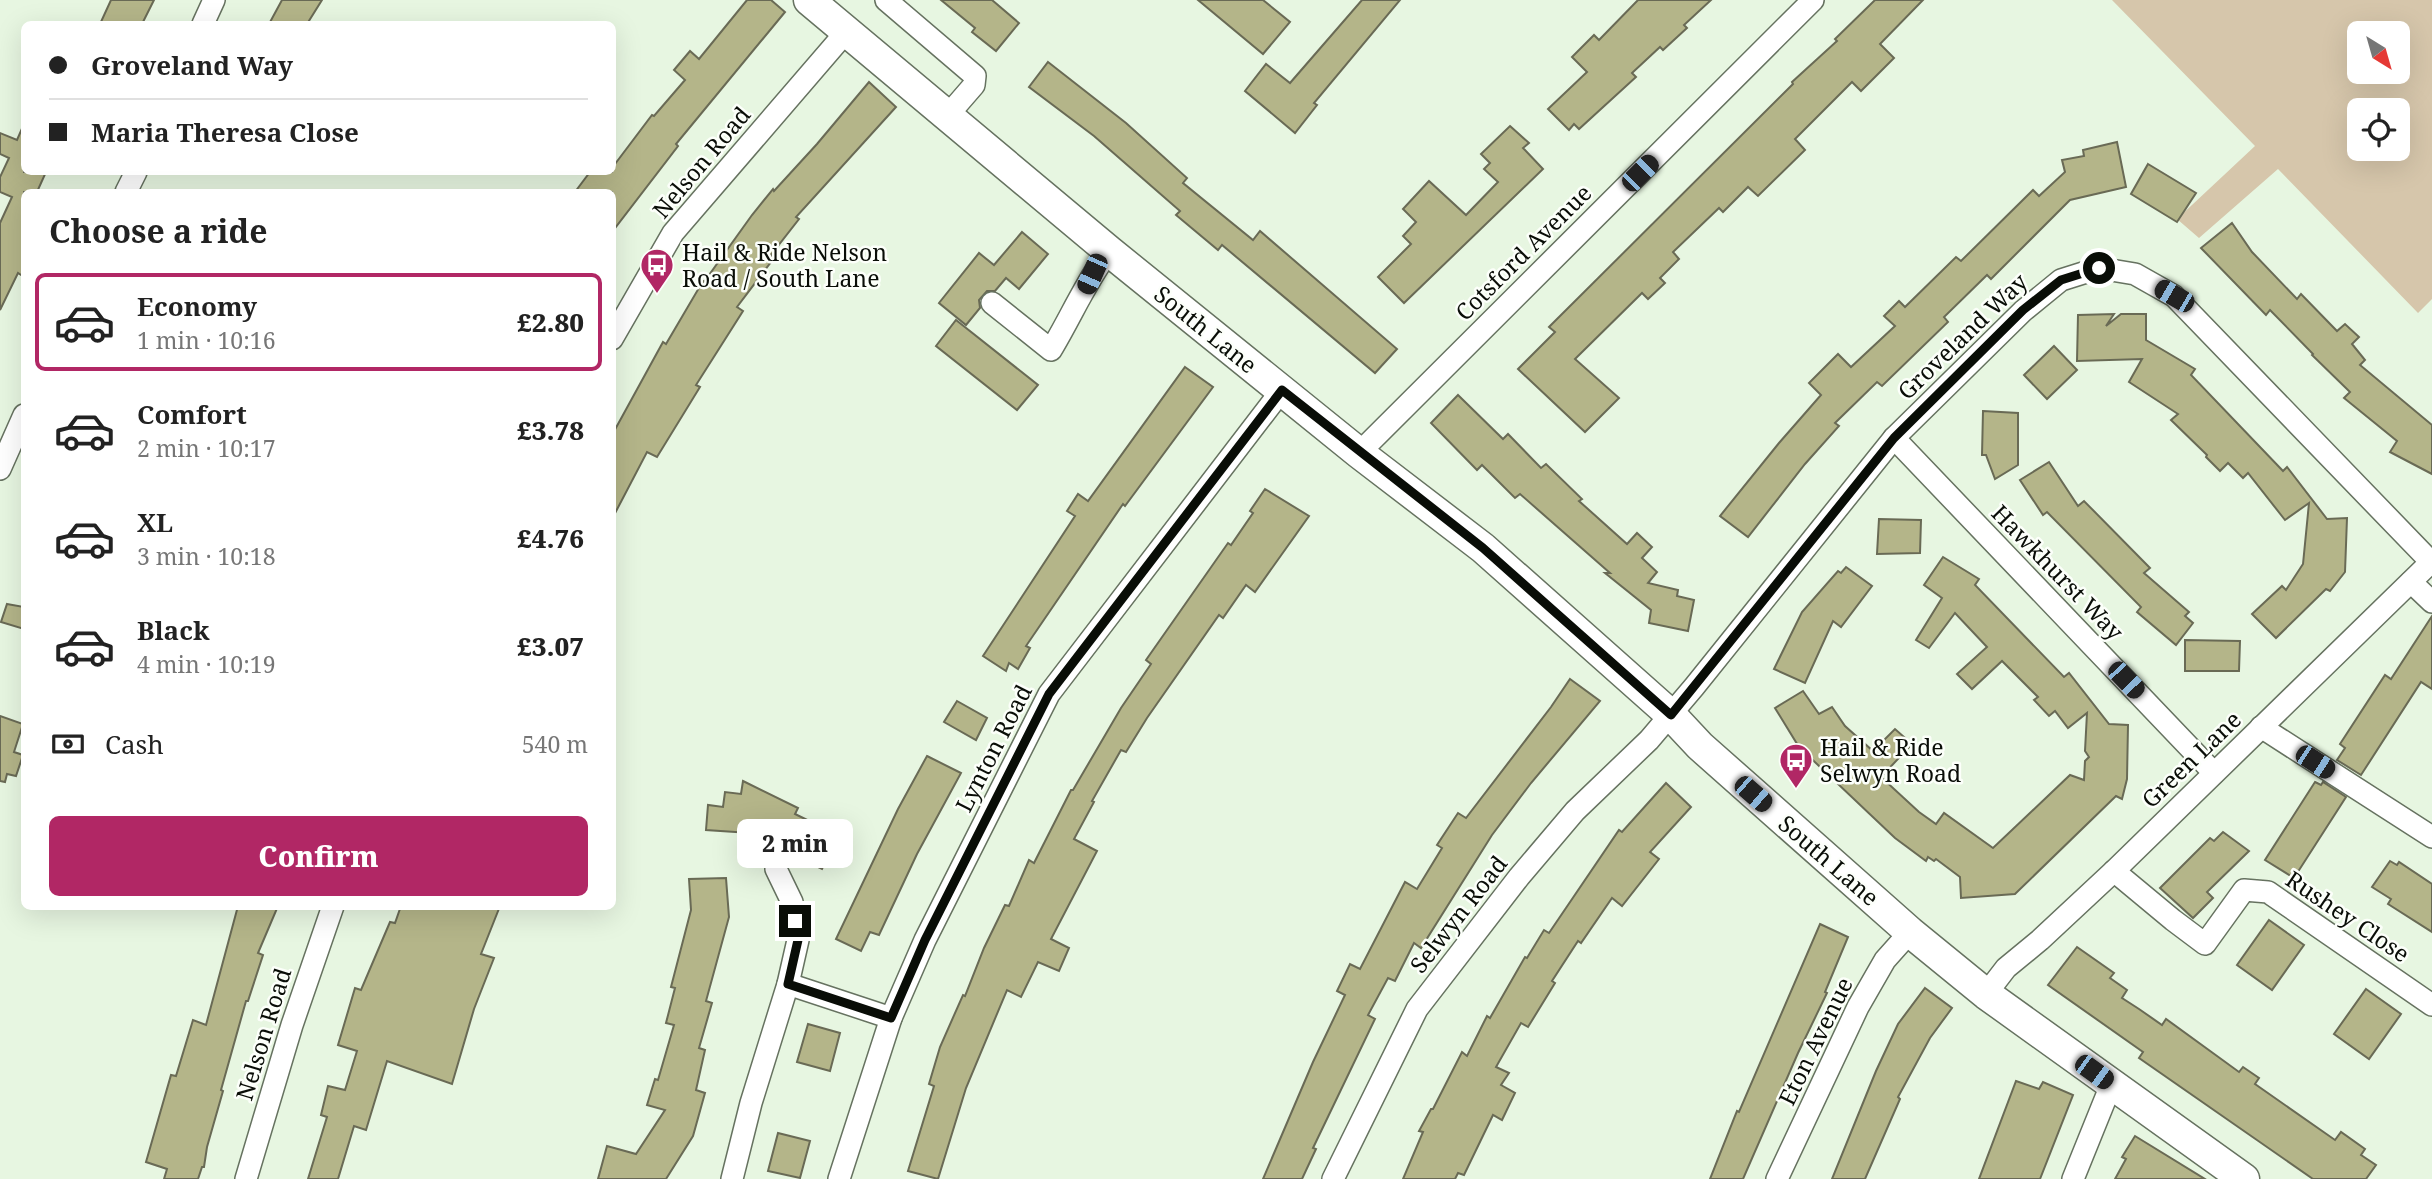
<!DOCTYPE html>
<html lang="en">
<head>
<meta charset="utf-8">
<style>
	body { margin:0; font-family:"Noto Serif",serif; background:#f2f2f2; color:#222; height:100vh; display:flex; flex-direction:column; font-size:26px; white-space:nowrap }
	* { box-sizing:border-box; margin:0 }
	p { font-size:23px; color:#767676 }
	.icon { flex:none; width:38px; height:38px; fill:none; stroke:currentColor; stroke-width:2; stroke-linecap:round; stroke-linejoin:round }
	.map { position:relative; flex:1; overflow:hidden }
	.sheet { position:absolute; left:21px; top:189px; width:595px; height:721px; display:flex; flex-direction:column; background:#fff; border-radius:10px; box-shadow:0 7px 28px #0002 }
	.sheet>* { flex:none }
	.banner { position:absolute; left:21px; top:21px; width:595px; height:154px; border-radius:10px; box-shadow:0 7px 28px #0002; display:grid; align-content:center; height:154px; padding:0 28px; background:#fff }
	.needle { width:46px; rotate:143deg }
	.controls { position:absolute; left:2347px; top:21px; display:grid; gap:14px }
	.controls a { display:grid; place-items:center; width:63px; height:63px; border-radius:10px; background:#fff; box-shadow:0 7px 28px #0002; font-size:35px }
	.end { position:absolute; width:32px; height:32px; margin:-16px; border:9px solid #090d07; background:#fff; box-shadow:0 0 0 4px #fff }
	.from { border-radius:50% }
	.bubble { position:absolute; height:49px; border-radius:10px; background:#fff; box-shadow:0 7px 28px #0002; font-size:23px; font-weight:800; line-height:49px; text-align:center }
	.car { position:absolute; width:21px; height:42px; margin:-21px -10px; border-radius:9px; box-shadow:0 0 5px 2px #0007; background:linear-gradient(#222 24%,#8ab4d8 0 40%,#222 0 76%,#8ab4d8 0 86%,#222 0) }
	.banner b { display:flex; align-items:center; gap:24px; height:66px; font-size:26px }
	.banner b+b { border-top:2px solid #e0e0e0 }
	.banner i { width:18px; height:18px; background:#222 }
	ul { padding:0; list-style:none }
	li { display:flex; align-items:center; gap:21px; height:98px; margin:0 14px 10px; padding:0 14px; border:4px solid transparent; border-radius:10px }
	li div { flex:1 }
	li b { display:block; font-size:26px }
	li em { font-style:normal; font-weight:800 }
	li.active { border-color:#b12765 }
	li>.icon { width:63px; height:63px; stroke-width:1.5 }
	h2 { padding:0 28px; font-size:32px; line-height:84px }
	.pay { display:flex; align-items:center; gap:18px; height:77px; padding:0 28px; font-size:26px }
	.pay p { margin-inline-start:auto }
	.action { display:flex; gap:14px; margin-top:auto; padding:14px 28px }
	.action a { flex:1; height:80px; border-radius:10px; background:#b12765; color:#fff; font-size:28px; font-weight:800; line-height:80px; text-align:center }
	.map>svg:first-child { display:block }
</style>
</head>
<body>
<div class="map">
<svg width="2432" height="1179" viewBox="0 0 2432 1179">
	<rect width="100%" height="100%" fill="#e7f6e1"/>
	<path fill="#d6c6ab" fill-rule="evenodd" d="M2112,0h320v299l-14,14 -140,-144 -79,69 -22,-19 78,-73zM2359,33h39v39h-39zM2359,110h39v39h-39z"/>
	<g fill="#b4b589" stroke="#696a55" stroke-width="2">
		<path d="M111,0h43l-12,24h-42z"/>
		<path d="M282,0h40l-15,24h-38z"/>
		<path d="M747,0h24l14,12 -109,132 2,2 -66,86v-40h-37l15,-20h22v-4l40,-53 2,1 31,-36 -11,-10 16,-19 9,8z"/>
		<path d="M941,0h51l27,23 -23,28 -24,-19 3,-4z"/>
		<path d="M1198,0h65l27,22 -27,32z"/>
		<path d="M1362,0h38l-86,103 3,2 -22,28 -50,-42 21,-27 24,19z"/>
		<path d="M1638,0h73l-27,25 3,3 -24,22 -3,-3 -28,26 4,4 -57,52 -5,-5 -5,6 -21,-21 39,-37 -15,-15 22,-22 5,5z"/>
		<path d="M1875,0h48l-43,44 14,14 -33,33 -9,-9 -57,57 10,11 -47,46 -10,-9 -25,25 -4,-4 -46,44 6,7 -19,19 5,5 -17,16 -6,-6 -67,66 44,39 -34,34 -67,-63 37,-37 -6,-5 244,-243 -1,-2 45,-41 -2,-2z"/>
		<path d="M1048,62l78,61 61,55 -4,5 70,57 7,-9 137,118 -22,24 -153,-128 -4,5 -42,-35 4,-4 -86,-75 -65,-49z"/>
		<path d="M869,82l27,25 -100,110 3,2 -28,36 3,3 -37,49 6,4 -47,74 4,2 -43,70 -10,-5 -35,67v-84l51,-93 3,2 37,-63 1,1 48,-67 21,-26 1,2 43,-47z"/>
		<path d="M24,124v48h22l-9,20h-13v85l-6,-4 -18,37v-87l12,-26 -12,-5v-15l9,-19 -9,-4v-21l17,7z"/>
		<path d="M1510,126l19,17 -6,5 20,21 -139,134 -26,-26 33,-33 -8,-8 13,-14 -13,-13 26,-28 37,34 32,-33 -14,-13 6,-6 -9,-9z"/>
		<path d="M2117,142l9,45 -56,13 -79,79 -4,-4 -43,42 4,5 -66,64 -5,-4 -42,41 4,3 -34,38 -57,73 -28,-21 59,-73 42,-48 -12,-12 29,-29 13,13 44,-41 -11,-10 15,-15 6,6 51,-50 5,4 72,-71 6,6 26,-24 -3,-12 22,-4 -1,-6z"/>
		<path d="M2148,164l48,29 -19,29 -46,-28z"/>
		<path d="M2232,223l20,29 45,47 4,-5 36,37 8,-7 14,13 -7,7 13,16 -5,5 72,60v49l-42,-22 7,-11 -53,-43 6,-6 -38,-37 1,-1 -43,-44 -4,5 -65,-67z"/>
		<path d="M1022,232l26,22 -29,35 -13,-11 -11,13h-8l-8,9 1,8 -14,17 -27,-22 40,-50 15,12z"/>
		<path d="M2114,314l-8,12 15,-12h25v26l49,29 -4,6 92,96 4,-4 40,52 20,-1 -2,54 -15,19 -4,-2 -50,49 -24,-24 30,-28 4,4 17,-26 6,-61 -24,17 -37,-47 -5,5 -15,-15 -8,8 -14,-14 1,-2 -36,-35 7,-6 -49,-32 13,-23 -65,2 1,-46z"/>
		<path d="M956,320l82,65 -21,25 -81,-64z"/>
		<path d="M2054,346l23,24 -30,29 -23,-24z"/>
		<path d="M1185,367l28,20 -88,119 -2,-2 -97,142 4,2 -12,21 -9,-6 -3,8 -23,-15 92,-140 -8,-5 11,-17 10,7z"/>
		<path d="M1458,395l45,44 5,-5 33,34 5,-4 36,35 -3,2 48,43 10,-11 15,14 -10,11 15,14 -9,11 30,7 -1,6 17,4 -6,31 -39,-8 2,-13 -46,-37h5l-90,-79 -5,4 -33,-33 -5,5 -46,-47z"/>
		<path d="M1983,411l35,2v52l-23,14 -9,-24h-4z"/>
		<path d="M2049,462l29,44 6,-5 66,67 -6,5 45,39 -4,4 8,7 -17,22 -39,-33 4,-5 -94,-95 -4,3 -23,-35z"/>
		<path d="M1265,489l44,27 -54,76 -9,-7 -23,33 -4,-3 -72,103 -21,34 -5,-2 -29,51 2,1 -20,37 23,12 -46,88 18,9 -10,23 -21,-9 -17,35 -14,-7 -41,98 -28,91 -30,-8 26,-85 -5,-2 11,-37 23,-52 2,1 19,-48 21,-43 4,1 20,-46 5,3 37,-73h2l48,-82 30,-44 -5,-4 82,-117 3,2 22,-32 -3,-2z"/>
		<path d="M1879,519l42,1 -1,33 -43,1z"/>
		<path d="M1943,557l36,22 -4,6 89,92 5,-4 40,51 19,1 -1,54 -5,20 -6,-3 -101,98 -54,4 -1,-21 -24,-18 -2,2 -6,-4 -2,4 -31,-23 -96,-91 -24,-39 28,-17 16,23 13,-7 13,19 28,25 22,-22 17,15 -31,33 38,35 17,12 8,-11 49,35 77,-73 14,5 1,-19 4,-4 -4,-6 2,-38 -19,15 -13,-17 -6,5 -15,-16 4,-3 -36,-36 -30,28 -15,-15 30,-27 -32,-34 -26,35 -13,-8 26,-42 -18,-13z"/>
		<path d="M1846,567l26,19 -31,41 -8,-6 -28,62 -31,-14 28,-57 36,-41 3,2z"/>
		<path d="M7,604l17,3v22l-23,-7z"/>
		<path d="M2432,616v73l-11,-7 -60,93 -24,-15 8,-12 -5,-4 45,-69 6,4z"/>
		<path d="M2185,640l55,1 -1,30h-54z"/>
		<path d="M1570,679l30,22 -69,82 -39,52 -71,113 -7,-5 -19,38 -7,-3 -20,37 7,4 -62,129 3,1 -14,30h-39l50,-117 32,-67 -8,-4 13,-27 10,5 45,-87 12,7 25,-41 -5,-3 21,-32 8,5 85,-111z"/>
		<path d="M957,701l30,17 -11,22 -32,-18z"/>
		<path d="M0,716l23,8 -9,28 9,3 -7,21 -9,-2 -2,8 -5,-1z"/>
		<path d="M927,756l34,17 -44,81 -38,81 -9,-3 -9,19 -25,-12 62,-130z"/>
		<path d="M743,781l55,27 -3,6 43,21 -16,34 -27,-13 4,-11 -47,-21 -2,9 -44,-3 2,-25 15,2 2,-15 16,2z"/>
		<path d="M2315,782l6,3 2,-3 23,15 -52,81 -29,-18z"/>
		<path d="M1666,783l25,24 -41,45 9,7 -37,47 -10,-8 -31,45 -3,-2 -26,40 3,2 -27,44 -7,-4 -25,44 13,6 -8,12 14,8 -13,27 -9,-5 -29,60 -6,-2 -3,6h-52l20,-47 -4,-1 12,-22h2l29,-57 5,4 20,-40 3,2 35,-61 2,1 17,-28 5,3 70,-103 3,2z"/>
		<path d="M2223,832l26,19 -42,41 6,6 -20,20 -33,-30 50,-50 4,3z"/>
		<path d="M2390,861l7,4 2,-3 33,22v48l-44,-28 3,-5 -19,-12z"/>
		<path d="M726,878l3,39 -23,84 6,2 -13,45 6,2 -9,40 9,3 -12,43 -27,43h-68l9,-33 29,8 29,-44 -18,-5 8,-26 3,1 16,-55 -8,-2 9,-35 -4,-1 20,-77 -2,-31z"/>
		<path d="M238,906h40l-20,47 5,2 -15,46h-2l-25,89 2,1 -16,56 -3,20h-2l-4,12h-34l3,-10 -21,-7 25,-87 5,1 17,-56 13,5z"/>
		<path d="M401,906h99l-19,48 13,4 -20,51 -22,75 -65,-23 -21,69 -12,-4 -16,53h-30l19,-62 -6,-2 7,-29 17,4 12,-39 -19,-6 17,-57 6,2 29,-68 5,1z"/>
		<path d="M2269,920l35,25 -32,45 -35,-25z"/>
		<path d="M1820,924l28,13 -23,55 2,1 -29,60 -55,126h-33l27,-68 2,1z"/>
		<path d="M2077,947l37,26 -4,5 17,12 -5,8 17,11 23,16 4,-6 73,53 4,-5 16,11 -4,6 80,56 6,-8 24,17 -4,6 15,10 -10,14h-53l-174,-121 4,-6 -95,-67z"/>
		<path d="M1925,988l27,20 -22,30 -32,59 2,2 -35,80h-33l44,-108 22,-47z"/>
		<path d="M2366,989l35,25 -32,45 -35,-25z"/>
		<path d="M808,1024l32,9 -10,38 -33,-9z"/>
		<path d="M2016,1081l23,8 4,-7 30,13 -33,84h-61z"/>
		<path d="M778,1133l32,8 -10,37 -32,-7z"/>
		<path d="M2135,1136l70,43h-90l11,-20 -4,-2z"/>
	</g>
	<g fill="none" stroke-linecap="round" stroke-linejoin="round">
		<defs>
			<g id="street">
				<path d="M886,0l89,76 -1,9 -26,30"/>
				<path d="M203,24l11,-24"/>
				<path d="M126,192l10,-20"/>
				<path d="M992,303l59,47c20,-33 35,-69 58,-99"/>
				<path d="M612,339l61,-106 173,-201"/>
				<path d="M1894,438l320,335"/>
				<path d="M1359,453l454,-453"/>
				<path d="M0,469l24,-54"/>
				<path d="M2411,582l21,20"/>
				<path d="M2261,727l171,110"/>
				<path d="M2114,871l59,49 32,24 39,-54 24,2 164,113"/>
				<path d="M788,984l103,34"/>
				<path d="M1986,994l20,-26 34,-28 74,-69 318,-310"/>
				<path d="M246,1179l46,-154 41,-119"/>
				<path d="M732,1179l19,-76 37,-119 10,-44 -6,-38 -16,-33"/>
				<path d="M839,1179l52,-161 34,-78 124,-246 233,-304"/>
				<path d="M1333,1179l84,-170 102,-132 56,-66 74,-71 45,-53 200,-249 129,-127 38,-31 38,-12 36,6 39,22 257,266"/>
				<path d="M1777,1179l81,-172 27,-47 25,-28"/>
				<path d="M2073,1179l38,-94"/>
			</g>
			<path id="secondary" d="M809,0l300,251 250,202 124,95 188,167 29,31 210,186 76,62 258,185"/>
		</defs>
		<use href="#street" stroke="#667260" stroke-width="24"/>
		<use href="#secondary" stroke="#667260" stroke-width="33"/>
		<use href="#street" stroke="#fff" stroke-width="21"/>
		<use href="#secondary" stroke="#fff" stroke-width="30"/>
	</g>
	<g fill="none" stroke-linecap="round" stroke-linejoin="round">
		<path stroke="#090d07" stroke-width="9" d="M795,921l3,19 -10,44 103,34 34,-78 124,-246 233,-304 201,158 188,167 223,-277 129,-128 38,-30 38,-12"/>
	</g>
	<defs>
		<symbol id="bus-pin" viewBox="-11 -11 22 30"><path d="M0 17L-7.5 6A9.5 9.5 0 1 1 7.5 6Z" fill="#b12765" stroke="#fcfffa"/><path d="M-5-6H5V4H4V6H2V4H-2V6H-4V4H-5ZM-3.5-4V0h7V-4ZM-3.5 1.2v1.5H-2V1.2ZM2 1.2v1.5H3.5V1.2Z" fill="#fff"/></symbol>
	</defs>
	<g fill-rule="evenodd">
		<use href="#bus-pin" x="638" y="246" width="38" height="52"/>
		<use href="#bus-pin" x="1777" y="741" width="38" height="52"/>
	</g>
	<g text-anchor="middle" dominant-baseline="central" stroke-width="5" stroke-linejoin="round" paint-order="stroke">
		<g font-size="23" fill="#090d07" stroke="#fcfffa">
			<text transform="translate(701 162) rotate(-50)">Nelson Road</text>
			<text transform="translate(1523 252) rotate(-45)">Cotsford Avenue</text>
			<text transform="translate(1206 329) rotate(39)">South Lane</text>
			<text transform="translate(1962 336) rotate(-44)">Groveland Way</text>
			<text transform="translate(2058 572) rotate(46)">Hawkhurst Way</text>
			<text transform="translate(993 748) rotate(-63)">Lynton Road</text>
			<text transform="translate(2191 759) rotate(-44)">Green Lane</text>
			<text transform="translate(1829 860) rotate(41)">South Lane</text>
			<text transform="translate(1458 914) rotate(-52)">Selwyn Road</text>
			<text transform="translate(2348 916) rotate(34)">Rushey Close</text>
			<text transform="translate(263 1034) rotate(-73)">Nelson Road</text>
			<text transform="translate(1815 1041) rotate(-64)">Eton Avenue</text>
		</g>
		<g font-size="23" fill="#090d07" stroke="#fcfffa" text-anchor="start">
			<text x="682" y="252">Hail &amp; Ride Nelson<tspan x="682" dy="26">Road / South Lane</tspan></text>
			<text x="1820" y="747">Hail &amp; Ride<tspan x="1820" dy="26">Selwyn Road</tspan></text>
		</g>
	</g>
</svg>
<div class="controls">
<a><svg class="needle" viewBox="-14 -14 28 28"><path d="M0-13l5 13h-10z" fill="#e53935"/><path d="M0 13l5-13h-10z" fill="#767676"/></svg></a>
<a><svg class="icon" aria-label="locate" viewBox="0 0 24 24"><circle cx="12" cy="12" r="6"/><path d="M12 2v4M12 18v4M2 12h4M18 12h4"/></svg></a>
</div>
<i class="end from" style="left:2099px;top:268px"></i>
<i class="end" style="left:795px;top:921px"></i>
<div class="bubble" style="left:737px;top:819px;width:116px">2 min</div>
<i class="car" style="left:1640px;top:173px;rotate:45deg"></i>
<i class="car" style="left:1092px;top:274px;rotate:204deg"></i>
<i class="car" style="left:2174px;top:296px;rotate:300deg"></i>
<i class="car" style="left:2126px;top:680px;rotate:136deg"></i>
<i class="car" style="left:2315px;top:762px;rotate:123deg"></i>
<i class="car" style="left:1753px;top:794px;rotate:131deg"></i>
<i class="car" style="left:2094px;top:1072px;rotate:126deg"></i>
<div class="banner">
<b><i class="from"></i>Groveland Way</b>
<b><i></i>Maria Theresa Close</b>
</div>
<section class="sheet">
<h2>Choose a ride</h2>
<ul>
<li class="active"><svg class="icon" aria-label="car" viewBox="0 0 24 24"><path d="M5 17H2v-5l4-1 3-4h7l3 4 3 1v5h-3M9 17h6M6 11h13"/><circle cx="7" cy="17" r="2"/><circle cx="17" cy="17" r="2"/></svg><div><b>Economy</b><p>1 min · 10:16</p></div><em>£2.80</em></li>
<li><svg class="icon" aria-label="car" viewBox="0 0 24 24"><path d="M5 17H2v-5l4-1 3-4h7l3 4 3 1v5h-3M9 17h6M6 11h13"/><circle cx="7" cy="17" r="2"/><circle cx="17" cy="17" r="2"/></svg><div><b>Comfort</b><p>2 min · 10:17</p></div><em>£3.78</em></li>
<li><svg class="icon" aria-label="car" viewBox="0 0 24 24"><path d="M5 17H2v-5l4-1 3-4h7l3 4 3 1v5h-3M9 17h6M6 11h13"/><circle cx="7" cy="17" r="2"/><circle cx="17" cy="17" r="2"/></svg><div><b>XL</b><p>3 min · 10:18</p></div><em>£4.76</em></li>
<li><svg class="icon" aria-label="car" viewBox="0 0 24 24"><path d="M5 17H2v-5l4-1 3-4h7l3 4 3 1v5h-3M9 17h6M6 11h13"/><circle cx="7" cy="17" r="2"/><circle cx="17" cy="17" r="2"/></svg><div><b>Black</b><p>4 min · 10:19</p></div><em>£3.07</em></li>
</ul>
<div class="pay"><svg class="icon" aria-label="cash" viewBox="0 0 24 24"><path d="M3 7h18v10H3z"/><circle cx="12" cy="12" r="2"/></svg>Cash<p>540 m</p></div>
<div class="action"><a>Confirm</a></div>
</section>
</div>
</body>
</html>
